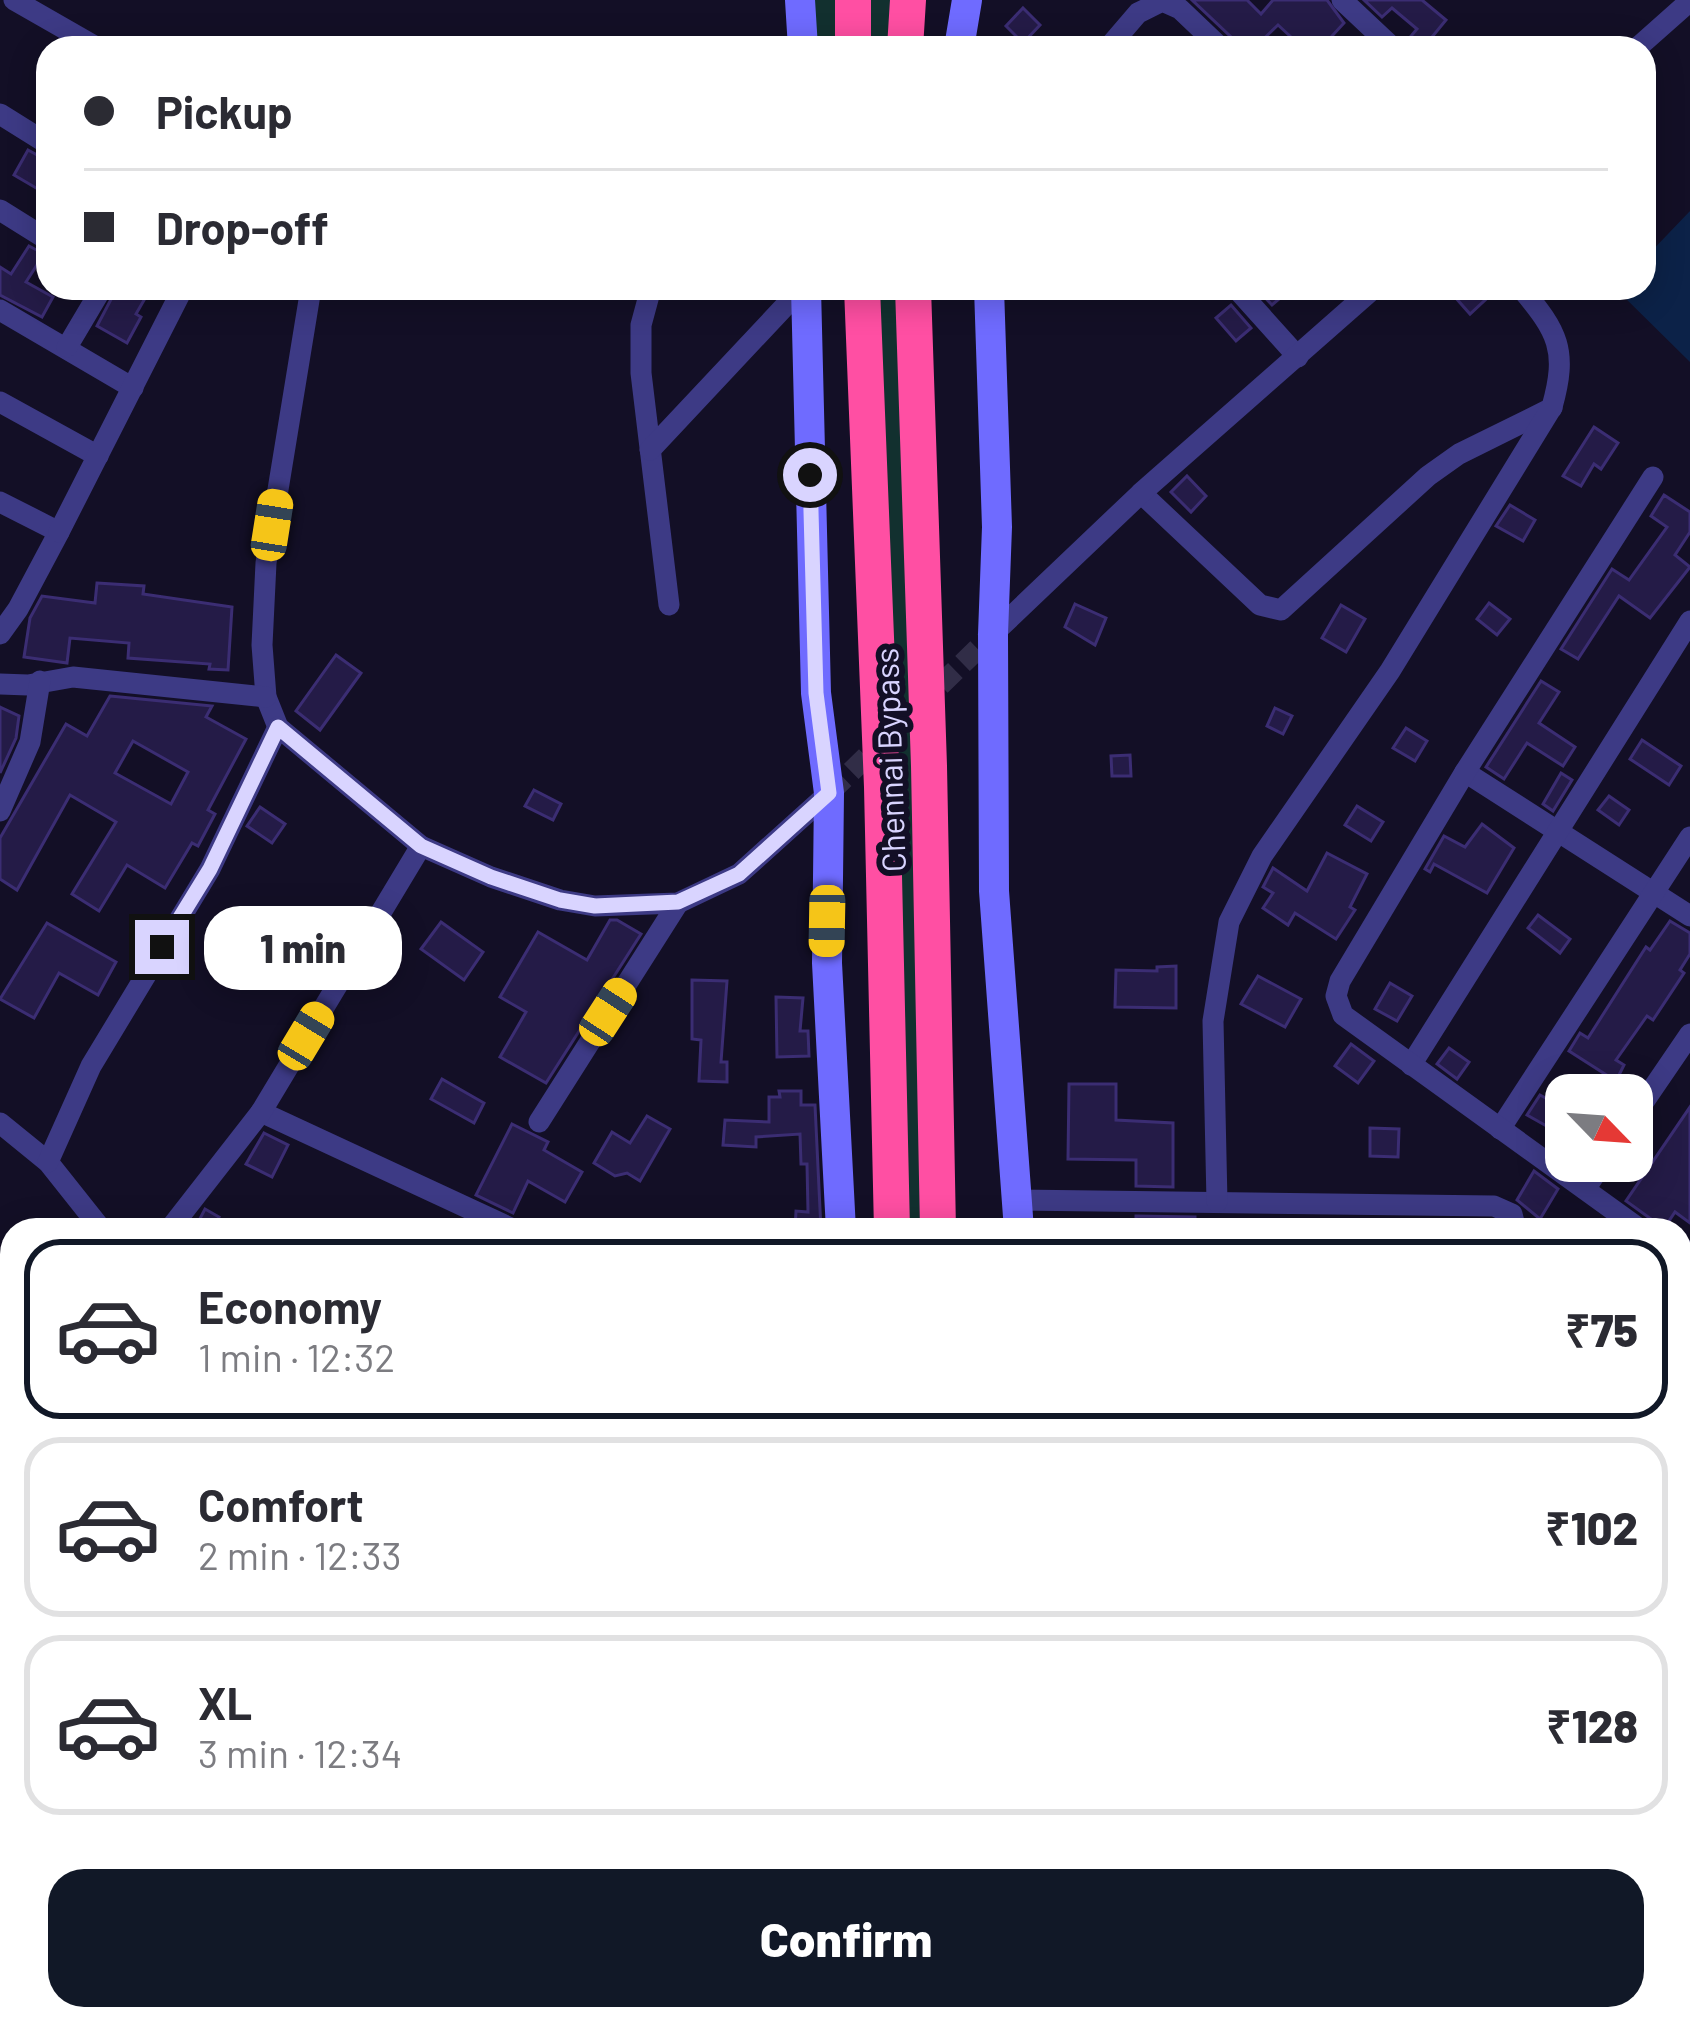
<!DOCTYPE html>
<html lang="en">
<head>
<meta charset="utf-8">
<style>
	body { margin:0; font-family:Barlow,sans-serif; background:#f2f2f3; color:#2b2b33; height:100vh; display:flex; flex-direction:column; font-size:45px; white-space:nowrap }
	* { box-sizing:border-box; margin:0 }
	p { font-size:39px; color:#7c7c81 }
	.icon { flex:none; width:66px; height:66px; fill:none; stroke:currentColor; stroke-width:2; stroke-linecap:round; stroke-linejoin:round }
	.map { position:relative; flex:1; overflow:hidden }
	.side { position:absolute; left:0px; top:1218px; width:1692px; height:813px; display:flex; flex-direction:column; background:#fff; border-radius:36px 36px 0 0; box-shadow:0 6px 30px #0003 }
	.side>* { flex:none }
	.top-card { position:absolute; left:36px; top:36px; width:1620px; height:264px; border-radius:36px; box-shadow:0 6px 30px #0003; display:grid; align-content:center; height:264px; padding:0 48px; background:#fff }
	.needle { width:78px; rotate:115deg }
	.buttons { position:absolute; left:1545px; top:1074px; display:grid; gap:24px }
	.buttons a { display:grid; place-items:center; width:108px; height:108px; border-radius:24px; background:#fff; box-shadow:0 6px 30px #0003; font-size:60px }
	.end { position:absolute; width:54px; height:54px; margin:-27px; border:15px solid #d9d4ff; background:#111; box-shadow:0 0 0 6px #111 }
	.from { border-radius:50% }
	.bubble { position:absolute; height:84px; border-radius:36px; background:#fff; box-shadow:0 6px 30px #0003; font-size:39px; font-weight:800; line-height:84px; text-align:center }
	.car { position:absolute; width:36px; height:72px; margin:-36px -18px; border-radius:15px; box-shadow:0 0 9px 3px #0007; background:linear-gradient(#f5c518 24%,#345 0 40%,#f5c518 0 76%,#345 0 86%,#f5c518 0) }
	.top-card b { display:flex; align-items:center; gap:42px; height:114px; font-size:45px }
	.top-card b+b { border-top:3px solid #e1e1e2 }
	.top-card i { width:30px; height:30px; background:#2b2b33 }
	ul { padding:21px 0 0; list-style:none }
	li { display:flex; align-items:center; gap:36px; height:180px; margin:0 24px 18px; padding:0 24px; border:6px solid #e1e1e2; border-radius:36px }
	li div { flex:1 }
	li b { display:block; font-size:45px }
	li em { font-style:normal; font-weight:800 }
	li.selected { border-color:#111827 }
	li>.icon { width:108px; height:108px; stroke-width:1.5 }
	.action { display:flex; gap:24px; margin-top:auto; padding:24px 48px }
	.action a { flex:1; height:138px; border-radius:36px; background:#111827; color:#fff; font-size:48px; font-weight:800; line-height:138px; text-align:center }
	.map>svg:first-child { display:block }
</style>
</head>
<body>
<div class="map">
<svg width="1690" height="2030" viewBox="0 0 1690 2030">
	<rect width="100%" height="100%" fill="#130f26"/>
	<g fill="#12302f">
		<path d="M811,0h30l1,48h-28z"/>
		<path d="M868,0h24l1,48h-24z"/>
		<path d="M875,288h25l27,942h-21z"/>
		<path d="M390,2019h442v11h-454z"/>
	</g>
	<path fill="#0c2248" d="M1690,211v151l-74,-73 28,-1v-29z"/>
	<g fill="#241b47" stroke="#3b2d73" stroke-width="3" fill-rule="evenodd">
		<path d="M1192,0h55l14,14 12,-14h54l17,23 -23,25h-18l-25,-23 -24,23h-18l-5,-11z"/>
		<path d="M1364,0h58l24,20 -23,28h-15l-2,-6 11,-13 -25,-21 -10,9z"/>
		<path d="M1023,8l17,17 -17,18 -17,-17z"/>
		<path d="M28,150l20,11v34l-34,-20z"/>
		<path d="M29,246l15,8 -18,28 27,15 -11,20 -42,-22v-28l11,7z"/>
		<path d="M117,288h34l-15,26 5,3 -14,26 -30,-17z"/>
		<path d="M1256,288h36l-20,17z"/>
		<path d="M1447,288h51l-28,26z"/>
		<path d="M1231,305l20,23 -15,13 -20,-23z"/>
		<path d="M1594,427l24,16 -17,26 -7,-5 -13,22 -18,-10z"/>
		<path d="M1187,476l19,20 -15,16 -20,-20z"/>
		<path d="M1664,495l26,17v20l-15,23 15,12 -40,51 -31,-22 -41,63 -17,-10 51,-80 17,11 38,-53 -16,-11z"/>
		<path d="M1510,505l25,15 -12,21 -27,-15z"/>
		<path d="M97,583l47,3 -1,8 89,13 -4,63 -19,-1 1,-5 -82,-6 1,-15 -59,-5 -3,25 -43,-6 6,-39 12,-22 53,7z"/>
		<path d="M1489,603l21,16 -13,16 -20,-16z"/>
		<path d="M1075,604l31,14 -11,27 -30,-18z"/>
		<path d="M1341,605l24,14 -19,33 -24,-14z"/>
		<path d="M336,655l25,18 -41,57 -24,-19z"/>
		<path d="M1541,681l18,11 -20,31 36,24 -12,19 -36,-23 -23,36 -18,-12z"/>
		<path d="M110,696l102,10 -6,11 40,22 -38,71 7,4 -17,32 -6,-3 -27,45 -38,-23 -28,46 -27,-17 44,-72 -46,-27 -53,95 -17,-11v-41l66,-114 21,12zM133,741l55,31 -17,32 -56,-31z"/>
		<path d="M0,707l19,9 -3,22 -16,35z"/>
		<path d="M1275,708l17,8 -9,18 -16,-8z"/>
		<path d="M1406,728l21,13 -12,20 -22,-13z"/>
		<path d="M1642,740l39,26 -12,19 -39,-26z"/>
		<path d="M1130,755l1,21h-19l-1,-20z"/>
		<path d="M1561,773l11,7 -19,31 -10,-7z"/>
		<path d="M534,790l27,14 -8,16 -28,-14z"/>
		<path d="M1609,796l20,14 -10,15 -21,-15z"/>
		<path d="M1357,806l26,16 -12,19 -26,-16z"/>
		<path d="M260,807l25,17 -13,19 -25,-17z"/>
		<path d="M1482,824l32,24 -27,45 -53,-29 -4,8 -5,-3 19,-33 21,11z"/>
		<path d="M1327,853l40,21 -17,33 5,3 -19,29 -41,-26 -7,12 -25,-17 10,-15 -10,-6 10,-19 34,23z"/>
		<path d="M1538,915l32,24 -10,14 -32,-25z"/>
		<path d="M610,920h7l24,14 -95,149 -46,-26 26,-45 -26,-15 38,-65 49,28z"/>
		<path d="M1670,921l20,12v21l-10,16 4,3 -31,47 -6,-4 -31,44 8,5 -8,16 -47,-30 11,-18 8,5 58,-91 4,3z"/>
		<path d="M441,922l42,30 -19,28 -43,-31z"/>
		<path d="M47,923l69,39 -18,33 -39,-22 -25,45 -34,-19z"/>
		<path d="M1176,966v42l-61,-1 1,-37 41,1v-4z"/>
		<path d="M1258,976l43,23 -16,28 -44,-23z"/>
		<path d="M692,980l35,1 -6,81h6v20l-28,-1 2,-41 -9,-1z"/>
		<path d="M1390,983l22,13 -15,25 -22,-12z"/>
		<path d="M776,997l27,1 -3,33h8l1,25 -32,1z"/>
		<path d="M1351,1044l23,17 -16,22 -23,-17z"/>
		<path d="M1449,1048l20,14 -12,17 -20,-15z"/>
		<path d="M442,1079l42,24 -10,20 -43,-24z"/>
		<path d="M1069,1084h47v36l57,3v64l-37,-1v-26l-68,-1z"/>
		<path d="M779,1091h22v14h14l6,125h-26l1,-19 12,1 -1,-48h-6l-1,-30 -44,3v10l-33,-2 2,-25 44,2v-25h11z"/>
		<path d="M1540,1095l26,14v28l-39,-22z"/>
		<path d="M1690,1107v116l-15,-11 -12,18h-7l-5,-11 -25,-18z"/>
		<path d="M647,1116l23,13 -30,52 -13,-8 -12,3 -21,-13 18,-31 18,11z"/>
		<path d="M512,1124l36,18 -4,8 38,22 -17,30 -37,-21 -15,32 -37,-18z"/>
		<path d="M1370,1128l29,1 -1,28 -28,-1z"/>
		<path d="M264,1133l24,12 -16,32 -26,-13z"/>
		<path d="M1534,1171l24,18 -18,30 -23,-19z"/>
		<path d="M205,1209l14,8 -7,13h-18z"/>
		<path d="M1136,1216l59,1v13l-59,-1z"/>
	</g>
	<g fill="none" stroke-linecap="round" stroke-linejoin="round">
		<path stroke="#312d47" stroke-width="21" stroke-dasharray="21 10" stroke-linecap="butt" d="M829,793l164,-159"/>
		<g stroke="#3d3a85" stroke-width="21">
			<path d="M14,0l84,48"/>
			<path d="M1342,0l51,48"/>
			<path d="M1108,48l30,-35 24,-12 18,8 41,39"/>
			<path d="M1637,48l53,-47"/>
			<path d="M0,114l48,30"/>
			<path d="M0,210l48,30"/>
			<path d="M311,288l-45,275 -4,82 4,52 12,30 143,119 70,31 69,23 35,6 83,-3 61,-29 90,-81"/>
			<path d="M651,288l-10,37v48l28,232"/>
			<path d="M1236,288l62,69"/>
			<path d="M0,310l133,78"/>
			<path d="M67,347l35,-59"/>
			<path d="M0,402l98,54"/>
			<path d="M650,450l152,-162"/>
			<path d="M1141,493l119,112 21,5 147,-134 31,-22 93,-46"/>
			<path d="M0,502l59,30 -41,77 -18,25"/>
			<path d="M59,532l124,-244"/>
			<path d="M993,634l148,-141 233,-205"/>
			<path d="M0,684l28,1 45,-8 193,20"/>
			<path d="M1465,772l225,144"/>
			<path d="M0,811l30,-69 10,-61"/>
			<path d="M1411,1065l279,-444"/>
			<path d="M261,1112l254,118"/>
			<path d="M1632,1119l58,-85"/>
			<path d="M539,1122l139,-219"/>
			<path d="M0,1123l48,39 54,68"/>
			<path d="M1500,1129l190,-292"/>
			<path d="M48,1162l43,-96 119,-197 68,-142"/>
			<path d="M1585,1189l19,-28"/>
			<path d="M1018,1200l476,6 18,8 4,16"/>
			<path d="M1217,1202l-4,-181 16,-99 33,-66 128,-185 162,-264c16,-57 6,-75 -31,-119"/>
			<path d="M169,1230l92,-118 160,-266"/>
			<path d="M1641,1230l-298,-215 -7,-19 4,-15 125,-209 188,-295"/>
			<path d="M1680,1254l10,-3"/>
			<path d="M1680,1341h10"/>
			<path d="M0,1430l12,-16"/>
			<path d="M0,1524l12,4"/>
			<path d="M1680,1571l10,4"/>
			<path d="M0,1662l12,13"/>
			<path d="M1680,1669l10,-22"/>
			<path d="M0,1723l12,-4"/>
			<path d="M0,1879l12,-2"/>
			<path d="M1043,2019l35,11"/>
			<path d="M1652,2019l18,11"/>
			<path d="M354,2030l5,-11"/>
			<path d="M1371,2030l5,-11"/>
			<path d="M1463,2030l5,-8"/>
		</g>
		<g stroke="#6f6bff" stroke-width="30">
			<path d="M800,0l3,48"/>
			<path d="M959,48l8,-48"/>
			<path d="M806,288l10,405 13,100 -2,170 14,267"/>
			<path d="M989,288l8,239 -4,107 1,257 25,339"/>
			<path d="M856,2019v11"/>
			<path d="M1012,2019v11"/>
		</g>
		<g stroke="#ff4fa3" stroke-width="36">
			<path d="M853,0v48"/>
			<path d="M905,48l3,-48"/>
			<path d="M862,288l20,499 10,443"/>
			<path d="M913,288l16,478 9,464"/>
			<path d="M911,2019v11"/>
			<path d="M954,2019v11"/>
		</g>
	</g>
	<g fill="none" stroke-linecap="round" stroke-linejoin="round">
		<path stroke="#d9d4ff" stroke-width="15" d="M162,947l48,-78 68,-142 143,119 70,31 69,23 35,6 83,-4 61,-28 90,-81 -13,-100 -6,-218"/>
	</g>
	<g text-anchor="middle" dominant-baseline="central" stroke-width="12" stroke-linejoin="round" paint-order="stroke">
		<g font-size="33" fill="#d9d4ff" stroke="#130f26">
			<text transform="translate(889 760) rotate(-92)">Chennai Bypass</text>
		</g>
	</g>
</svg>
<div class="buttons">
<a><svg class="needle" viewBox="-14 -14 28 28"><path d="M0-13l5 13h-10z" fill="#e53935"/><path d="M0 13l5-13h-10z" fill="#7c7c81"/></svg></a>
</div>
<i class="end from" style="left:810px;top:475px"></i>
<i class="end" style="left:162px;top:947px"></i>
<div class="bubble" style="left:204px;top:906px;width:198px">1 min</div>
<i class="car" style="left:272px;top:525px;rotate:9deg"></i>
<i class="car" style="left:827px;top:921px;rotate:181deg"></i>
<i class="car" style="left:608px;top:1012px;rotate:33deg"></i>
<i class="car" style="left:306px;top:1036px;rotate:31deg"></i>
<div class="top-card">
<b><i class="from"></i>Pickup</b>
<b><i></i>Drop-off</b>
</div>
<section class="side">
<ul>
<li class="selected"><svg class="icon" aria-label="car" viewBox="0 0 24 24"><path d="M5 17H2v-5l4-1 3-4h7l3 4 3 1v5h-3M9 17h6M6 11h13"/><circle cx="7" cy="17" r="2"/><circle cx="17" cy="17" r="2"/></svg><div><b>Economy</b><p>1 min · 12:32</p></div><em>₹75</em></li>
<li><svg class="icon" aria-label="car" viewBox="0 0 24 24"><path d="M5 17H2v-5l4-1 3-4h7l3 4 3 1v5h-3M9 17h6M6 11h13"/><circle cx="7" cy="17" r="2"/><circle cx="17" cy="17" r="2"/></svg><div><b>Comfort</b><p>2 min · 12:33</p></div><em>₹102</em></li>
<li><svg class="icon" aria-label="car" viewBox="0 0 24 24"><path d="M5 17H2v-5l4-1 3-4h7l3 4 3 1v5h-3M9 17h6M6 11h13"/><circle cx="7" cy="17" r="2"/><circle cx="17" cy="17" r="2"/></svg><div><b>XL</b><p>3 min · 12:34</p></div><em>₹128</em></li>
</ul>
<div class="action"><a>Confirm</a></div>
</section>
</div>
</body>
</html>
